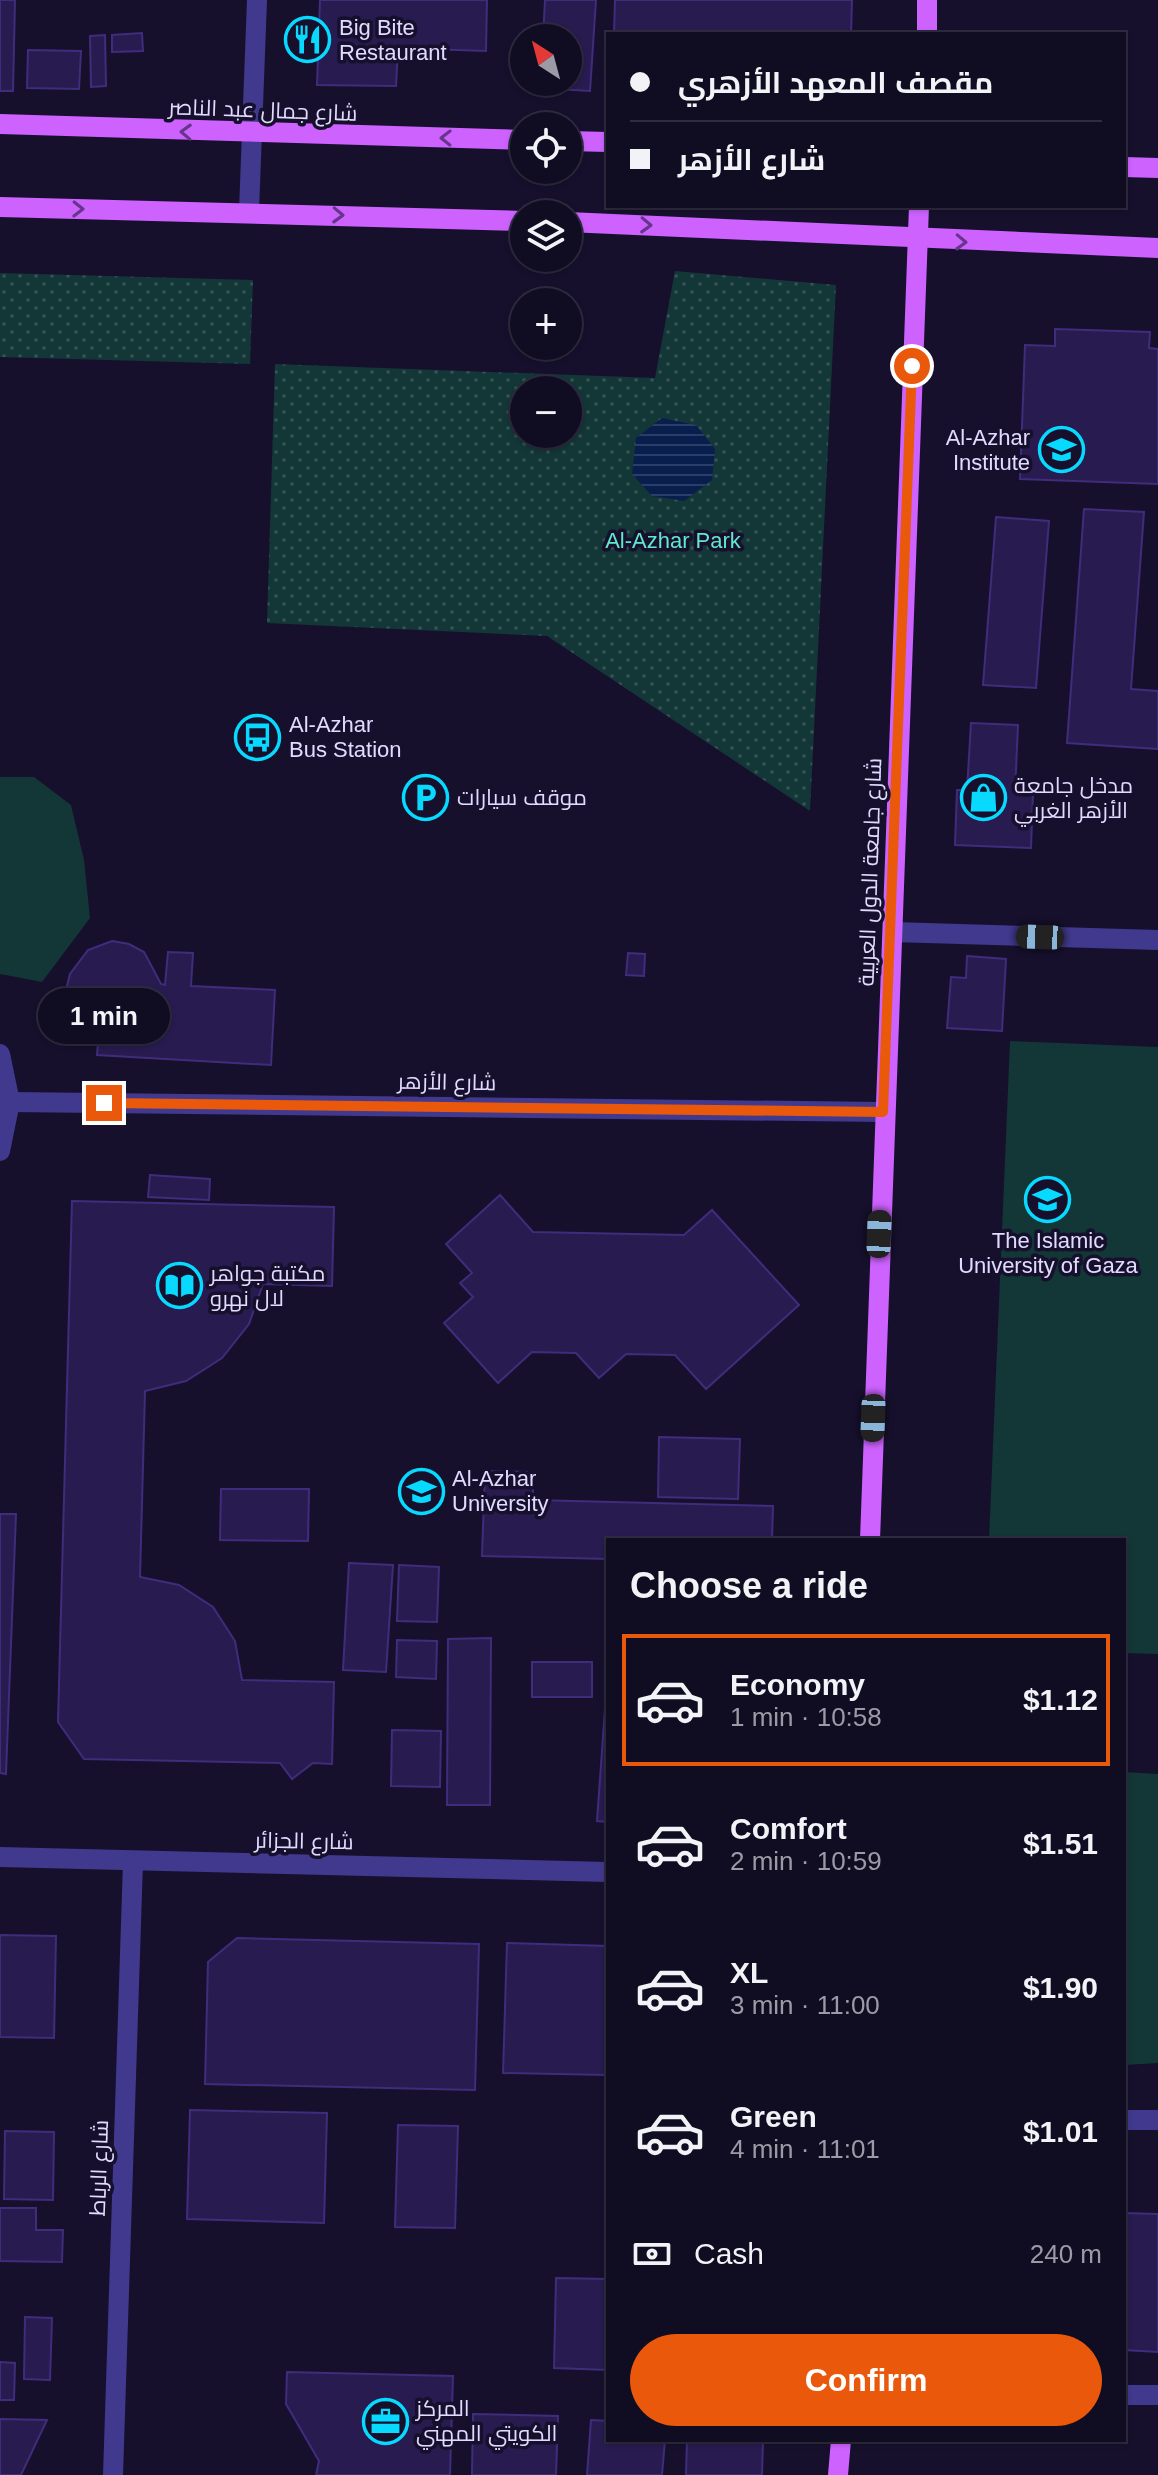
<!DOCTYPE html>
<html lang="en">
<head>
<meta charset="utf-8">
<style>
	body { margin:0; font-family:Arial,Cairo,sans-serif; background:#19152a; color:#f1f3f6; height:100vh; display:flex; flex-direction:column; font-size:30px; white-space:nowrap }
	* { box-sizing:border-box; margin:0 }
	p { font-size:26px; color:#9c9ba5 }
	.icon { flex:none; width:44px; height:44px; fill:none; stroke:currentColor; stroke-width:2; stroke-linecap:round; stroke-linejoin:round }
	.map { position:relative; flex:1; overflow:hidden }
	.drawer { position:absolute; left:606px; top:1538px; width:520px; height:904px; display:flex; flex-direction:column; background:#100c22; border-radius:0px; box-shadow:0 2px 6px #0004,0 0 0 2px #302c40 }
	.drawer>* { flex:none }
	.banner { position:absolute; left:606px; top:32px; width:520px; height:176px; border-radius:0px; box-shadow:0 2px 6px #0004,0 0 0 2px #302c40; display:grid; align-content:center; height:176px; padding:0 24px; background:#100c22 }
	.needle { width:52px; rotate:324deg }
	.buttons { position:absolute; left:510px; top:24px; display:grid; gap:16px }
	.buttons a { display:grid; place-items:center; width:72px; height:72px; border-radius:50%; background:#100c22; box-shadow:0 2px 6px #0004,0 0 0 2px #302c40; font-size:40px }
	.end { position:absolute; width:36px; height:36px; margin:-18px; border:10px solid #ea580c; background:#fff; box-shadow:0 0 0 4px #fff }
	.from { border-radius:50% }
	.bubble { position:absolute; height:56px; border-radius:28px; background:#100c22; box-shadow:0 2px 6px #0004,0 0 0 2px #302c40; font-size:26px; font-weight:800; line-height:56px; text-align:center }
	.car { position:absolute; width:24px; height:48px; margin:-24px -12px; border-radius:10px; box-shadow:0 0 6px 2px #0007; background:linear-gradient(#222 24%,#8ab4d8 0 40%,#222 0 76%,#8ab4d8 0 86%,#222 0) }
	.banner b { display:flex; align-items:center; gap:28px; height:76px; font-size:30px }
	.banner b+b { border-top:2px solid #302c40 }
	.banner i { width:20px; height:20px; background:#f1f3f6 }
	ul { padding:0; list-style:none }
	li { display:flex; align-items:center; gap:24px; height:132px; margin:0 16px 12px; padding:0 8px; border:4px solid transparent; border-radius:0px }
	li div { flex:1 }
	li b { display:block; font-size:30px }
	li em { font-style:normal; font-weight:800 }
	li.on { border-color:#ea580c }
	li>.icon { width:72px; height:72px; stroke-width:1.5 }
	h2 { padding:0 24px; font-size:36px; line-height:96px }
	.pay { display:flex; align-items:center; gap:20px; height:88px; padding:0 24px; font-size:30px }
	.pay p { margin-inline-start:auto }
	.button { display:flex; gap:16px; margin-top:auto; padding:16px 24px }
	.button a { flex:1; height:92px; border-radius:48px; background:#ea580c; color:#fff; font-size:32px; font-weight:800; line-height:92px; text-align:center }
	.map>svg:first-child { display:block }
</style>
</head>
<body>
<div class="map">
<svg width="1158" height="2475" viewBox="0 0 1158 2475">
	<defs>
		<pattern id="park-dots" width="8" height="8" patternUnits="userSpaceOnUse" patternTransform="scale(2)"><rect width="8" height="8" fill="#133637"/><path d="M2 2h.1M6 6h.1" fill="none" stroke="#355255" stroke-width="1.8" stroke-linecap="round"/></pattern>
		<pattern id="water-rules" width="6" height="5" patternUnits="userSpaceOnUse" patternTransform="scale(2)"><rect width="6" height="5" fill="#081e4d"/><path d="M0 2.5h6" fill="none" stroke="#2c3e68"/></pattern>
	</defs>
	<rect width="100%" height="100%" fill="#16102d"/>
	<g fill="#133637">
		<path d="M0,777h34l37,28 13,55 6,58 -48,64 -42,-8z"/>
		<path d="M1010,1041l148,6v607l-34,-1v-113h-135z"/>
		<path d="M1124,1772l34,2v289l-34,2z"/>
	</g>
	<g fill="url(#park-dots)" fill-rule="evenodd">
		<path d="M675,271l161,14 -26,526 -263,-175 -280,-13 8,-259 380,14zM524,390h44v44h-44z"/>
		<path d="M0,273l253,7 -3,84 -250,-7z"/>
	</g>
	<path fill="url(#water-rules)" d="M662,418l34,7 19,24 -3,31 -28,21 -32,-5 -20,-22 4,-36z"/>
	<g fill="#281b4f" stroke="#402c7c" stroke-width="2">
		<path d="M0,0h15l-2,91h-13z"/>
		<path d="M320,0h167l-1,51 -88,-3 -2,38 -79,-1z"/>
		<path d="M545,0h51l-6,91 -50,-3v-6h28v-44h-25z"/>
		<path d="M615,0h237l-1,34h-237z"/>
		<path d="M142,33l1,18 -31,1v-17z"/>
		<path d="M105,35l1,51 -15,1 -1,-51z"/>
		<path d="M28,50l53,1 -2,38 -52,-1z"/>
		<path d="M1055,329l95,3 -1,16 9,1v135l-138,-5 5,-134 30,1z"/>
		<path d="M1084,509l60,3 -13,177 27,2v58l-91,-6z"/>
		<path d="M996,517l53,4 -13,167 -53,-3z"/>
		<path d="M971,723l47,2 -3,67 18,1 -2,55 -76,-3 2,-55h10z"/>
		<path d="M112,941l17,3 15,8 17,32 4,1 3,-33 25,1 -2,33 84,4 -4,75 -174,-10 2,-25 -24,-11 -7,-14 -1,-19 3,-12 18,-24z"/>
		<path d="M628,953l17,1 -1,22 -18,-1z"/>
		<path d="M967,956l39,3 -4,72 -55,-3 4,-51 15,1z"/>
		<path d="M150,1175l60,4 -1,21 -61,-3z"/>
		<path d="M500,1195l33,37 151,3 28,-25 87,95 -93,84 -31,-34 -49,-1 -27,24 -23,-25 -44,-1 -34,31 -54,-60 29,-26 -13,-14 12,-10 -26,-29z"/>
		<path d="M72,1201l262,6 -2,79 -69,-2 -14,40 -27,34 -36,23 -41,10 -5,186 39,8 34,22 22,34 7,39 92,2 -2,82 -19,-1 -21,16 -12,-16 -196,-4 -26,-37z"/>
		<path d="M659,1437l81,2 -2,60 -80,-2z"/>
		<path d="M485,1471l48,1v28l240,6 -1,34h-164v19l-126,-3z"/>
		<path d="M221,1489h88l-1,52 -88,-1z"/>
		<path d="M0,1514h16l-10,260 -6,-1z"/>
		<path d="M349,1563l44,2 -7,107 -43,-2z"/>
		<path d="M399,1565l40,2 -2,55 -40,-1z"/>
		<path d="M491,1638l-1,167h-43l1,-166z"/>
		<path d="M397,1640l40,1 -1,38 -40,-2z"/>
		<rect x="532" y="1662" width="60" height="35"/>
		<path d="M608,1666v156l-11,-1z"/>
		<path d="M392,1730l49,1 -1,56 -49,-1z"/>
		<path d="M0,1935l56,1 -2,102 -54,-1z"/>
		<path d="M237,1938l242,6 -4,146 -270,-6 3,-122z"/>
		<path d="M507,1943l101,3 -1,129 -104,-2z"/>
		<path d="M190,2110l137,3 -3,110 -137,-4z"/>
		<path d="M398,2125l60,1 -3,102 -60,-1z"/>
		<path d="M5,2131l49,1 -1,68 -49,-1z"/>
		<path d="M0,2208h36v22h27l-1,32 -62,-1z"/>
		<path d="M1124,2213l34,1v138l-34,-2z"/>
		<path d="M556,2278l52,1v91l-54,-2z"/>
		<path d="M25,2317l27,1 -2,62 -26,-1z"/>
		<path d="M0,2362l15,1 -1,37h-14z"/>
		<path d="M287,2372l166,4 -3,99h-134l3,-14 -33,-57z"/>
		<path d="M473,2414l85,2 -2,59h-84z"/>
		<path d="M0,2419l47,1 -26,55h-21z"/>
		<path d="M591,2420l17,1v19h57l-3,35h-75z"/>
		<path d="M687,2440h76l-1,35h-76z"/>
	</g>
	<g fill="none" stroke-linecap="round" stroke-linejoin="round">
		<g stroke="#41398e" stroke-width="20">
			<path d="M249,211l8,-211"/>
			<path d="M893,932l265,8"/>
			<path d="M0,1054l10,48 -10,49"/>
			<path d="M10,1102l873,10"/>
			<path d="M0,1857l608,15"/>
			<path d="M1124,2120h34"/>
			<path d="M1124,2395h34"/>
			<path d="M113,2475l20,-613"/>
		</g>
		<g stroke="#cd62ff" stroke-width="20">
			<path d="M927,34v-34"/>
			<path d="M0,124l524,16"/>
			<path d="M568,141l40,1"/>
			<path d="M1124,167l34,1"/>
			<path d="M0,207l524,14"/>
			<path d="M568,222l590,26"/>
			<path d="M870,1540l49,-1334"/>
			<path d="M838,2475l3,-35"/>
		</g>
	</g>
	<defs><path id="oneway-chevron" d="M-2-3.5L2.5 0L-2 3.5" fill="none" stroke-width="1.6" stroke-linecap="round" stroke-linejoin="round" transform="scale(2)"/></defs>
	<g stroke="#68358c">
		<use href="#oneway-chevron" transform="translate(186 132) rotate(-178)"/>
		<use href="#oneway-chevron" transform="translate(446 138) rotate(-179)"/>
		<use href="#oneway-chevron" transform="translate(78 209) rotate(1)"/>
		<use href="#oneway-chevron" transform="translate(338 215) rotate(2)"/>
		<use href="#oneway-chevron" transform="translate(646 225) rotate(2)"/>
		<use href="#oneway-chevron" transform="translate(961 242) rotate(2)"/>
	</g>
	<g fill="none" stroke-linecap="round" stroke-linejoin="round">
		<path stroke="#ea580c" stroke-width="10" d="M104,1103l779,9 29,-746"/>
	</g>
	<defs>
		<symbol id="restaurant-ring" viewBox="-11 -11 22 22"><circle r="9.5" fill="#16102d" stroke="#07d9ff" stroke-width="1.5"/><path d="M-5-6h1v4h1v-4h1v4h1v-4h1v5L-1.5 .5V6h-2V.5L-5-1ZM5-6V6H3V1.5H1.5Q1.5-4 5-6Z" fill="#07d9ff"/></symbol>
		<symbol id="school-ring" viewBox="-11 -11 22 22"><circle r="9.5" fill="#16102d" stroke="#07d9ff" stroke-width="1.5"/><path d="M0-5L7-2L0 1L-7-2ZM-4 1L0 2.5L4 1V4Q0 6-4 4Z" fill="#07d9ff"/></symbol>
		<symbol id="bus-ring" viewBox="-11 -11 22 22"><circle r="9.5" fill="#16102d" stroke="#07d9ff" stroke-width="1.5"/><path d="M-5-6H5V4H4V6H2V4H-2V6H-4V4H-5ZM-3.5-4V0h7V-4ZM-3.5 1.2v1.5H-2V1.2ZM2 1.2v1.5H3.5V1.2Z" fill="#07d9ff"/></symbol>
		<symbol id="parking-ring" viewBox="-11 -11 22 22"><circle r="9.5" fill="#16102d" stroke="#07d9ff" stroke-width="1.5"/><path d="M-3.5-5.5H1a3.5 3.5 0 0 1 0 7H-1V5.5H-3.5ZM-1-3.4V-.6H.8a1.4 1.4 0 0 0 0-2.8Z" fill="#07d9ff"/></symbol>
		<symbol id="shop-ring" viewBox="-11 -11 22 22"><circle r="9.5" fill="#16102d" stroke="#07d9ff" stroke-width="1.5"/><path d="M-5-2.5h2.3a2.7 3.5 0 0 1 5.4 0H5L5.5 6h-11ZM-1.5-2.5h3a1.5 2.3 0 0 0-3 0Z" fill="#07d9ff"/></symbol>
		<symbol id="university-ring" viewBox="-11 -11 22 22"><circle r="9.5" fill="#16102d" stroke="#07d9ff" stroke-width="1.5"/><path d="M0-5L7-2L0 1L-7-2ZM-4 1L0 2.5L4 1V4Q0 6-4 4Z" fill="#07d9ff"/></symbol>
		<symbol id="library-ring" viewBox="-11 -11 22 22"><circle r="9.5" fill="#16102d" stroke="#07d9ff" stroke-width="1.5"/><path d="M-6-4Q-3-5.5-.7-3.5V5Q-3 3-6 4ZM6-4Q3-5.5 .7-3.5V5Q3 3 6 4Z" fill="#07d9ff"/></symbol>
		<symbol id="office-ring" viewBox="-11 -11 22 22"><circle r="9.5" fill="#16102d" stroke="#07d9ff" stroke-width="1.5"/><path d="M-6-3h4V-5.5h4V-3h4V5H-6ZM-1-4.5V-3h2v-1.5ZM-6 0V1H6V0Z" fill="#07d9ff"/></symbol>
	</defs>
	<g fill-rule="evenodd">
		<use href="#restaurant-ring" x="282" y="14" width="51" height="51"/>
		<use href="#school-ring" x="1036" y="424" width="51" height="51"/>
		<use href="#bus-ring" x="232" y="712" width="51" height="51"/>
		<use href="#parking-ring" x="400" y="772" width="51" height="51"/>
		<use href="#shop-ring" x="958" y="772" width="51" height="51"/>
		<use href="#university-ring" x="1022" y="1174" width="51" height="51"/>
		<use href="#library-ring" x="154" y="1260" width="51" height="51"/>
		<use href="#university-ring" x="396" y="1466" width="51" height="51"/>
		<use href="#office-ring" x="360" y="2396" width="51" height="51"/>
	</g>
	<g text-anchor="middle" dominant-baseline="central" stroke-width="7" stroke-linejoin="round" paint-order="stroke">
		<g font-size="22" fill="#e1dbff" stroke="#16102d" text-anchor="start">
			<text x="339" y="27">Big Bite<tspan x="339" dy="25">Restaurant</tspan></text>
			<text x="1030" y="437" text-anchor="end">Al-Azhar<tspan x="1030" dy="25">Institute</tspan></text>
			<text x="289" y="724">Al-Azhar<tspan x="289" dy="25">Bus Station</tspan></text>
			<text x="1014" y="785">مدخل جامعة<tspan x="1014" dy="25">الأزهر الغربي</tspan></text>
			<text x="457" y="797">موقف سيارات</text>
			<text x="1048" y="1240" text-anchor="middle">The Islamic<tspan x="1048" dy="25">University of Gaza</tspan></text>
			<text x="210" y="1273">مكتبة جواهر<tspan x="210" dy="25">لال نهرو</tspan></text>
			<text x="452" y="1478">Al-Azhar<tspan x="452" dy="25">University</tspan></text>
			<text x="416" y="2408">المركز<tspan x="416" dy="25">الكويتي المهني</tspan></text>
		</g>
		<g font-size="22" fill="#e1dbff" stroke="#16102d">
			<text transform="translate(263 110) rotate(2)">شارع جمال عبد الناصر</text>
			<text transform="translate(870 872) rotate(-88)">شارع جامعة الدول العربية</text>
			<text transform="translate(447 1082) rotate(1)">شارع الأزهر</text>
			<text transform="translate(304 1841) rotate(1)">شارع الجزائر</text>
			<text transform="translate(99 2168) rotate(-88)">شارع الرباط</text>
		</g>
		<g font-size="22" fill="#60e7cc" stroke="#16102d">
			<text x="673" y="540">Al-Azhar Park</text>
		</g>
	</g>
</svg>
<div class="buttons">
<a><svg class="needle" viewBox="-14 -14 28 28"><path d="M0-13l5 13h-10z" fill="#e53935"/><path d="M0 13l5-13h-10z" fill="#9c9ba5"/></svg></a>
<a><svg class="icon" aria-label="locate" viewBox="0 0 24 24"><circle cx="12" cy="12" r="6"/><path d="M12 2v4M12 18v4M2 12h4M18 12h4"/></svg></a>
<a><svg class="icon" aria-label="layers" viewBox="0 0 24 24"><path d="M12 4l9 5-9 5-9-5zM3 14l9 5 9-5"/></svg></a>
<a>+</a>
<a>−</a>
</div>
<i class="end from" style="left:912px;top:366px"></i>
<i class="end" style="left:104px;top:1103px"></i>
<div class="bubble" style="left:38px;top:988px;width:132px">1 min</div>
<i class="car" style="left:1040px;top:937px;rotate:272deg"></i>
<i class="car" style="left:879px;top:1234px;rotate:2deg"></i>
<i class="car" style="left:873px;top:1418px;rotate:182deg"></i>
<div class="banner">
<b><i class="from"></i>مقصف المعهد الأزهري</b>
<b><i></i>شارع الأزهر</b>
</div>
<section class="drawer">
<h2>Choose a ride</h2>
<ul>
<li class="on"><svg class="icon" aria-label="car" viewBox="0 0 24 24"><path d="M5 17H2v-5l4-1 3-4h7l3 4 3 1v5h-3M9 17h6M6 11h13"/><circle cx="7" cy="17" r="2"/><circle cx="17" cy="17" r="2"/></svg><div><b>Economy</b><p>1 min · 10:58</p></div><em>$1.12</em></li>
<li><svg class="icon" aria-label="car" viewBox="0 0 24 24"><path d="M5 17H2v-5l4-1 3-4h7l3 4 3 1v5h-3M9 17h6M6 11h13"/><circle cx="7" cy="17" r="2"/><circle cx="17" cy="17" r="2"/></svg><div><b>Comfort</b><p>2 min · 10:59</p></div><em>$1.51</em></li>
<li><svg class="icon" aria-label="car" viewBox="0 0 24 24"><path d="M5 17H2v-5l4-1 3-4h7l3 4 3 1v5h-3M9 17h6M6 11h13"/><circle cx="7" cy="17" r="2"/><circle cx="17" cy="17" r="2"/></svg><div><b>XL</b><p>3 min · 11:00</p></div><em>$1.90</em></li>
<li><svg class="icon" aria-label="car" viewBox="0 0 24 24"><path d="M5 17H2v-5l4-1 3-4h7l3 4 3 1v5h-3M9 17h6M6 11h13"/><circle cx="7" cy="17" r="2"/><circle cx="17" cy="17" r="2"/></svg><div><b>Green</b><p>4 min · 11:01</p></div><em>$1.01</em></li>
</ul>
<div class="pay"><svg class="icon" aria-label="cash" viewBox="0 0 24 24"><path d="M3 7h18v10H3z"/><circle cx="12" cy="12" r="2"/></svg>Cash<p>240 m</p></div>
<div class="button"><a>Confirm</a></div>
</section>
</div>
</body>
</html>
